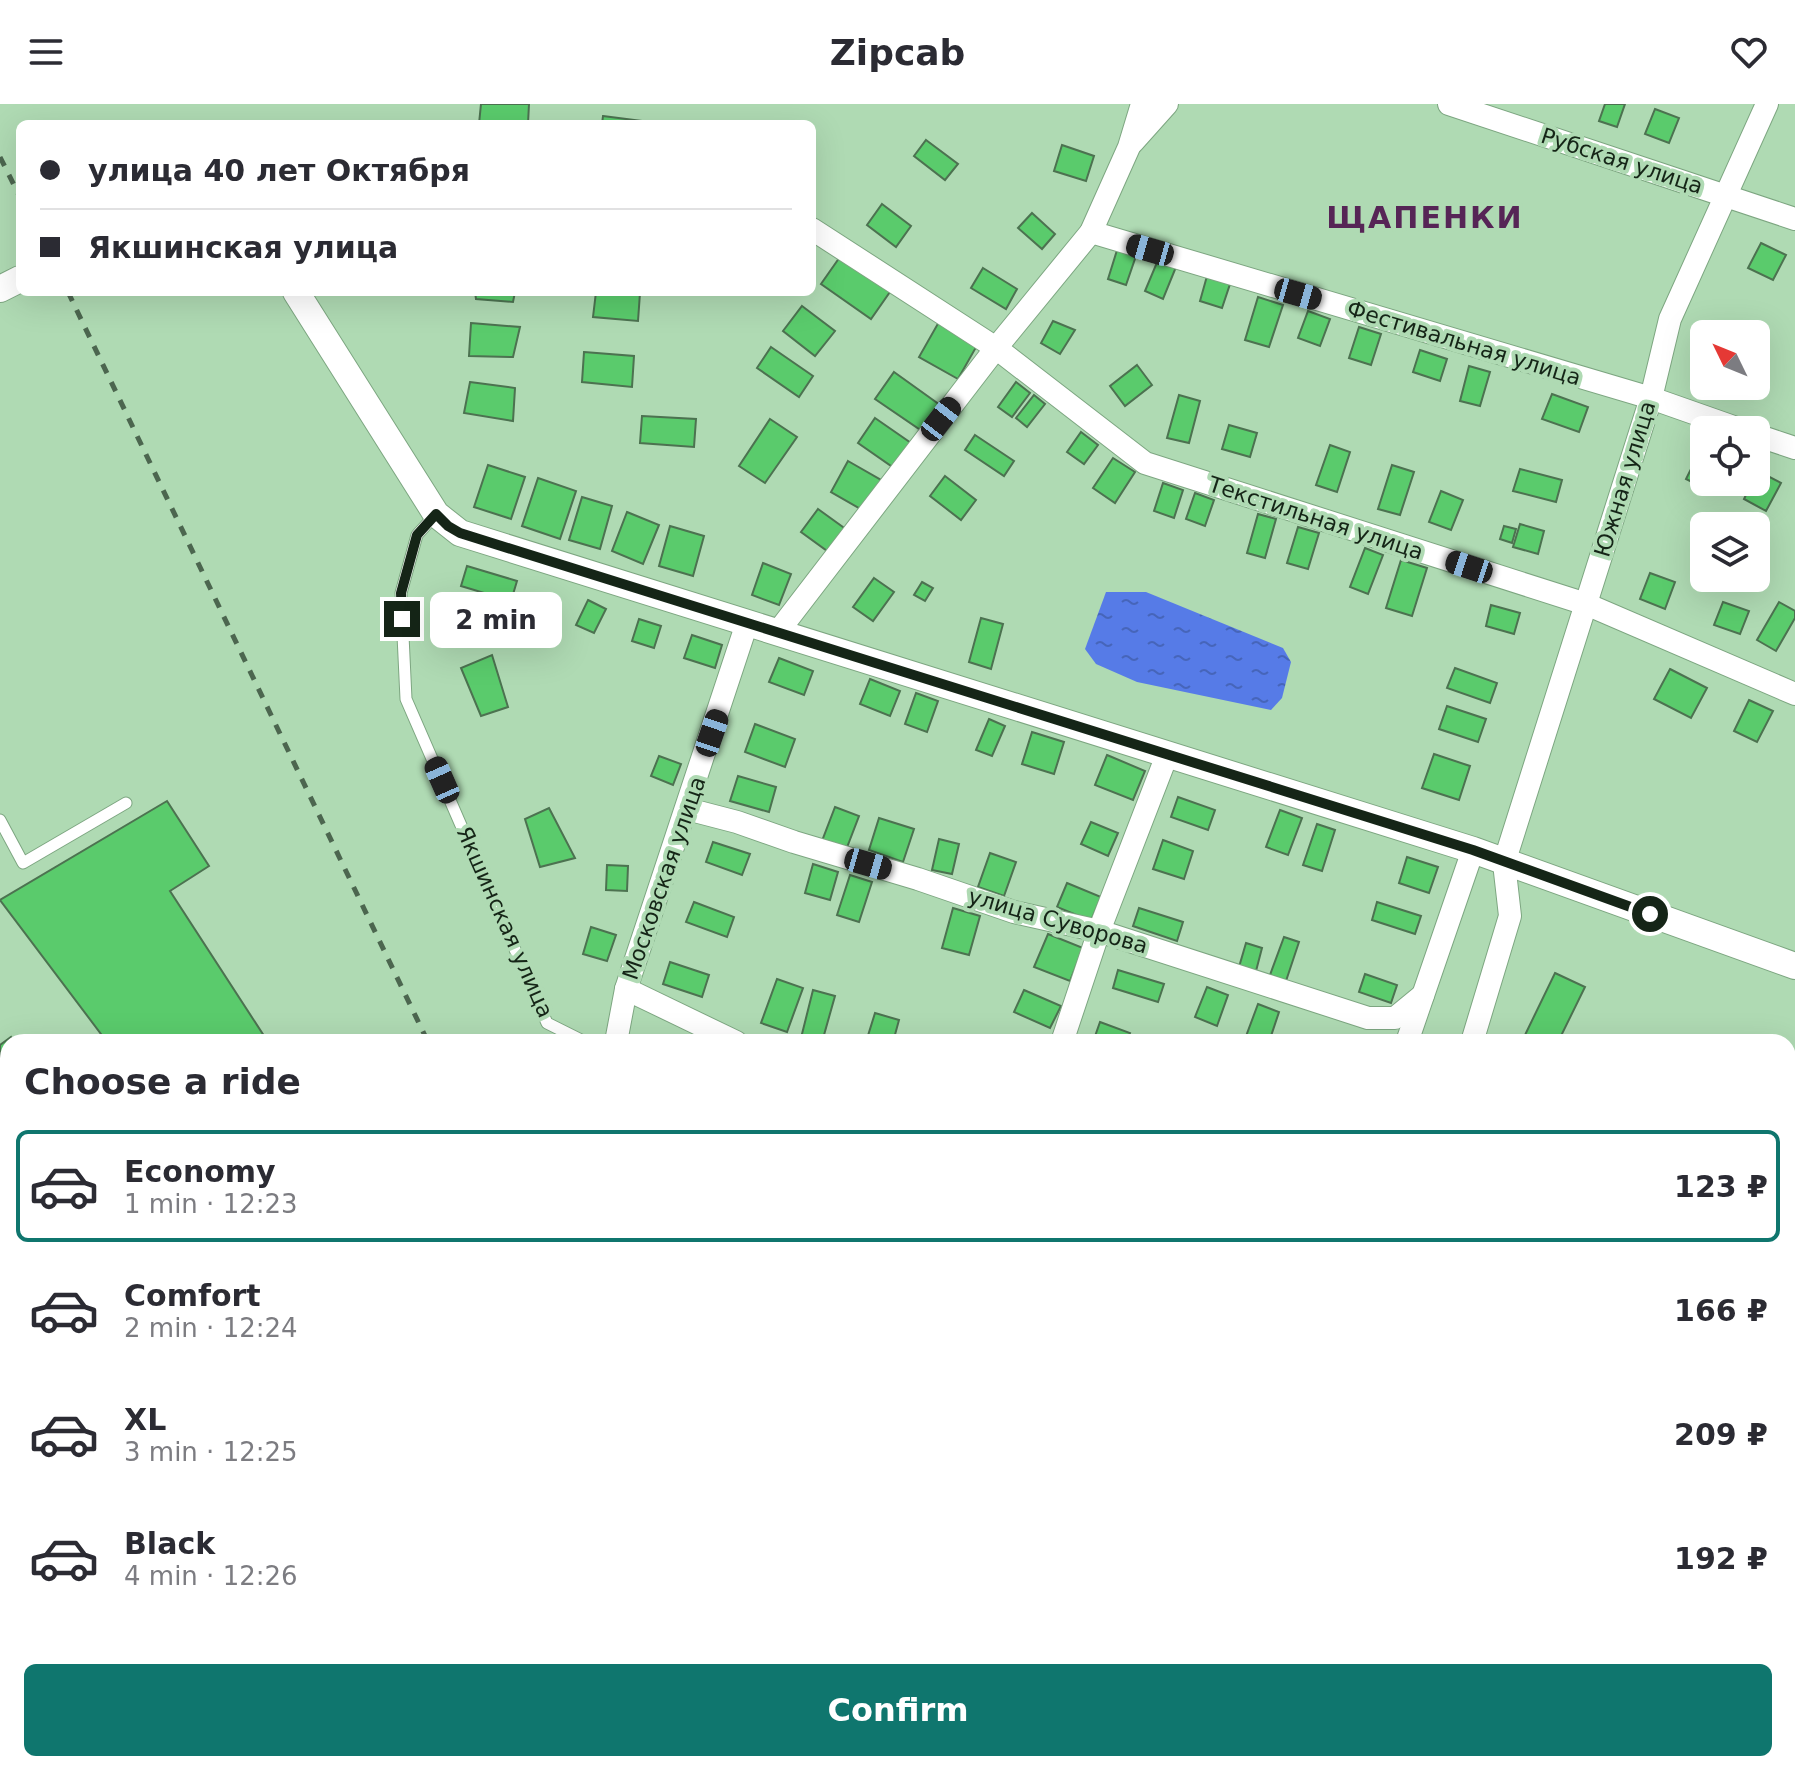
<!DOCTYPE html>
<html lang="en">
<head>
<meta charset="utf-8">
<style>
	body { margin:0; font-family:"DejaVu Sans",sans-serif; background:#f2f2f3; color:#2b2b33; height:100vh; display:flex; flex-direction:column; font-size:30px; white-space:nowrap }
	* { box-sizing:border-box; margin:0 }
	p { font-size:26px; color:#7c7c81 }
	.icon { flex:none; width:44px; height:44px; fill:none; stroke:currentColor; stroke-width:2; stroke-linecap:round; stroke-linejoin:round }
	.map { position:relative; flex:1; overflow:hidden }
	.drawer { position:absolute; left:0px; top:930px; width:1796px; height:738px; display:flex; flex-direction:column; background:#fff; border-radius:24px 24px 0 0; box-shadow:0 8px 32px #0002 }
	.drawer>* { flex:none }
	.hud { position:absolute; left:16px; top:16px; width:800px; height:176px; border-radius:12px; box-shadow:0 8px 32px #0002; display:grid; align-content:center; height:176px; padding:0 24px; background:#fff }
	.needle { width:52px; rotate:313deg }
	.fabs { position:absolute; left:1690px; top:216px; display:grid; gap:16px }
	.fabs a { display:grid; place-items:center; width:80px; height:80px; border-radius:12px; background:#fff; box-shadow:0 8px 32px #0002; font-size:40px }
	.end { position:absolute; width:36px; height:36px; margin:-18px; border:10px solid #152517; background:#fff; box-shadow:0 0 0 4px #fff }
	.from { border-radius:50% }
	.bubble { position:absolute; height:56px; border-radius:12px; background:#fff; box-shadow:0 8px 32px #0002; font-size:26px; font-weight:700; line-height:56px; text-align:center }
	.car { position:absolute; width:24px; height:48px; margin:-24px -12px; border-radius:10px; box-shadow:0 0 6px 2px #0007; background:linear-gradient(#222 24%,#8ab4d8 0 40%,#222 0 76%,#8ab4d8 0 86%,#222 0) }
	.hud b { display:flex; align-items:center; gap:28px; height:76px; font-size:30px }
	.hud b+b { border-top:2px solid #e1e1e2 }
	.hud i { width:20px; height:20px; background:#2b2b33 }
	ul { padding:0; list-style:none }
	li { display:flex; align-items:center; gap:24px; height:112px; margin:0 16px 12px; padding:0 8px; border:4px solid transparent; border-radius:12px }
	li div { flex:1 }
	li b { display:block; font-size:30px }
	li em { font-style:normal; font-weight:700 }
	li.active { border-color:#0f766e }
	li>.icon { width:72px; height:72px; stroke-width:1.5 }
	h2 { padding:0 24px; font-size:36px; line-height:96px }
	.primary-button { display:flex; gap:16px; margin-top:auto; padding:16px 24px }
	.primary-button a { flex:1; height:92px; border-radius:12px; background:#0f766e; color:#fff; font-size:32px; font-weight:700; line-height:92px; text-align:center }
	header { display:flex; justify-content:space-between; align-items:center; height:104px; padding:0 24px; background:#fff; font-size:36px; font-weight:700 }
	.map>svg:first-child { display:block }
</style>
</head>
<body>
<header><svg class="icon" aria-label="menu" viewBox="0 0 24 24"><path d="M4 6h16M4 12h16M4 18h16"/></svg>Zipcab<svg class="icon" aria-label="heart" viewBox="0 0 24 24"><path d="M12 20l-8-8c-3-5 5-10 8-4 3-6 11-1 8 4z"/></svg></header>
<div class="map">
<svg width="1795" height="1667" viewBox="0 0 1795 1667">
	<defs>
		<pattern id="water-ripples" width="26" height="14" patternUnits="userSpaceOnUse" patternTransform="scale(2)"><rect width="26" height="14" fill="#567be7"/><path d="M2 4q2-2 4 0t4 0M15 11q2-2 4 0t4 0" fill="none" stroke="#4665ba"/></pattern>
	</defs>
	<rect width="100%" height="100%" fill="#afdab3"/>
	<path fill="url(#water-ripples)" d="M1106,488h40l137,56 8,14 -9,36 -11,12 -134,-28 -41,-18 -11,-15z"/>
	<g fill="#5acb6c" stroke="#4c7250" stroke-width="2">
		<path d="M481,0h48l-1,20h-49z"/>
		<path d="M1605,0h20l-8,23 -18,-6z"/>
		<path d="M1655,5l24,9 -10,25 -24,-9z"/>
		<path d="M603,12l46,6v2h-47z"/>
		<path d="M926,36l32,24 -13,16 -31,-24z"/>
		<path d="M1062,41l32,11 -8,25 -32,-10z"/>
		<path d="M882,100l29,22 -15,21 -29,-22z"/>
		<path d="M1032,109l23,21 -13,15 -24,-21z"/>
		<path d="M1761,139l25,12 -13,25 -25,-12z"/>
		<path d="M1118,143l19,6 -11,32 -18,-6z"/>
		<path d="M842,150l50,35 -21,30 -50,-35z"/>
		<path d="M1158,156l18,7 -13,32 -18,-8z"/>
		<path d="M983,164l34,21 -11,20 -35,-21z"/>
		<path d="M1207,172l23,8 -8,24 -22,-7z"/>
		<path d="M475,188h40l-2,10 -37,-3z"/>
		<path d="M596,188l44,1 -2,28 -45,-4z"/>
		<path d="M1258,193l25,8 -14,42 -24,-7z"/>
		<path d="M802,202l33,25 -20,25 -32,-25z"/>
		<path d="M1308,207l22,8 -10,27 -22,-8z"/>
		<path d="M940,216l39,22 -21,37 -39,-22z"/>
		<path d="M1053,217l22,9 -15,24 -19,-11z"/>
		<path d="M471,219l49,4 -7,30 -44,-1z"/>
		<path d="M1359,223l22,7 -10,31 -22,-7z"/>
		<path d="M771,243l42,29 -14,21 -42,-29z"/>
		<path d="M1420,246l27,9 -7,22 -27,-9z"/>
		<path d="M584,248l50,4 -2,31 -50,-5z"/>
		<path d="M1137,261l15,20 -27,21 -15,-20z"/>
		<path d="M1469,262l21,6 -10,34 -20,-5z"/>
		<path d="M894,268l46,33 -18,26 -47,-32z"/>
		<path d="M470,278l45,6 -2,33 -49,-8z"/>
		<path d="M1016,278l14,11 -18,24 -14,-10z"/>
		<path d="M1552,290l36,13 -9,25 -37,-13z"/>
		<path d="M1034,291l11,9 -18,23 -11,-9z"/>
		<path d="M1179,291l21,6 -11,42 -22,-5z"/>
		<path d="M642,312l54,3 -2,28 -54,-4z"/>
		<path d="M875,314l36,25 -17,25 -36,-25z"/>
		<path d="M770,315l27,18 -32,46 -26,-17z"/>
		<path d="M1229,321l28,8 -7,24 -28,-8z"/>
		<path d="M1081,328l17,13 -14,19 -17,-12z"/>
		<path d="M975,331l39,26 -10,15 -39,-26z"/>
		<path d="M1330,341l20,7 -13,40 -21,-7z"/>
		<path d="M1698,351l6,4v23h8l-4,8 -22,-11z"/>
		<path d="M1113,354l22,14 -20,31 -22,-15z"/>
		<path d="M848,357l33,19 -17,31 -33,-19z"/>
		<path d="M488,361l37,12 -14,42 -37,-12z"/>
		<path d="M1392,361l22,7 -14,43 -22,-6z"/>
		<path d="M1520,365l42,11 -6,22 -43,-11z"/>
		<path d="M1758,367l23,12 -15,28 -22,-12 8,-17h4z"/>
		<path d="M945,372l31,24 -15,20 -31,-24z"/>
		<path d="M538,374l38,13 -16,48 -38,-13z"/>
		<path d="M1163,379l20,7 -9,28 -20,-7z"/>
		<path d="M1441,387l22,9 -12,30 -22,-8z"/>
		<path d="M1195,389l19,7 -9,26 -19,-7z"/>
		<path d="M582,393l30,9 -12,43 -31,-9z"/>
		<path d="M818,405l29,21 -17,23 -29,-21z"/>
		<path d="M627,408l32,13 -16,39 -31,-13z"/>
		<path d="M1258,410l18,5 -11,39 -18,-5z"/>
		<path d="M1520,420l24,7 -6,23 -25,-7z"/>
		<path d="M670,422l34,10 -11,40 -34,-10z"/>
		<path d="M1504,422l12,3 -4,14 -12,-4z"/>
		<path d="M1298,423l21,6 -11,36 -21,-6z"/>
		<path d="M1365,444l18,7 -15,39 -18,-7z"/>
		<path d="M1401,456l26,8 -15,48 -26,-8z"/>
		<path d="M763,459l28,11 -12,31 -27,-10z"/>
		<path d="M467,462l50,15 -6,20 -50,-15z"/>
		<path d="M1650,469l25,9 -10,27 -25,-10z"/>
		<path d="M874,474l20,14 -21,29 -20,-14z"/>
		<path d="M922,478l11,6 -8,13 -11,-6z"/>
		<path d="M588,496l18,9 -12,24 -18,-8z"/>
		<path d="M1723,498l26,9 -9,23 -26,-9z"/>
		<path d="M1779,498l16,9v7l-19,33 -19,-11z"/>
		<path d="M1491,501l29,8 -6,21 -28,-8z"/>
		<path d="M981,514l22,6 -12,45 -22,-7z"/>
		<path d="M639,515l22,7 -7,22 -22,-7z"/>
		<path d="M692,531l30,10 -7,23 -31,-10z"/>
		<path d="M492,551l16,52 -27,9 -20,-48z"/>
		<path d="M779,554l34,13 -9,24 -35,-13z"/>
		<path d="M1455,564l42,15 -7,20 -43,-15z"/>
		<path d="M1670,565l37,19 -16,30 -37,-19z"/>
		<path d="M870,575l30,12 -10,25 -30,-12z"/>
		<path d="M916,589l22,8 -11,31 -22,-8z"/>
		<path d="M1749,596l24,11 -16,31 -23,-11z"/>
		<path d="M1447,602l39,13 -8,23 -39,-13z"/>
		<path d="M989,615l16,7 -13,30 -16,-6z"/>
		<path d="M755,620l40,15 -10,28 -40,-15z"/>
		<path d="M1032,628l32,10 -10,32 -32,-10z"/>
		<path d="M1434,650l36,12 -11,34 -37,-12z"/>
		<path d="M1107,651l38,16 -12,29 -38,-15z"/>
		<path d="M659,652l22,8 -8,21 -22,-9z"/>
		<path d="M738,672l38,11 -7,25 -39,-11z"/>
		<path d="M1178,693l37,13 -7,20 -37,-13z"/>
		<path d="M167,697l42,65 -39,25 98,151h-161l-107,-142z"/>
		<path d="M835,703l24,9 -13,34 -24,-9z"/>
		<path d="M549,704l26,50 -35,9 -15,-48z"/>
		<path d="M1280,706l22,8 -14,37 -22,-8z"/>
		<path d="M879,714l35,11 -11,33 -34,-12z"/>
		<path d="M1091,718l27,11 -10,23 -27,-12z"/>
		<path d="M1317,720l18,6 -13,41 -19,-6z"/>
		<path d="M939,735l20,5 -7,30 -20,-4z"/>
		<path d="M1163,736l30,11 -9,28 -31,-10z"/>
		<path d="M713,738l37,12 -8,21 -36,-13z"/>
		<path d="M990,749l26,9 -12,34 -26,-9z"/>
		<path d="M1407,753l31,10 -9,26 -30,-10z"/>
		<path d="M813,760l25,8 -8,28 -25,-7z"/>
		<path d="M607,761l21,1 -1,25 -21,-1z"/>
		<path d="M850,771l22,7 -13,40 -22,-7z"/>
		<path d="M1067,779l34,14 -10,24 -34,-14z"/>
		<path d="M694,798l40,15 -7,20 -41,-15z"/>
		<path d="M1377,798l44,14 -6,18 -43,-14z"/>
		<path d="M953,804l27,8 -11,39 -27,-7z"/>
		<path d="M1139,804l44,14 -6,19 -44,-15z"/>
		<path d="M591,823l25,8 -9,26 -24,-7z"/>
		<path d="M1048,830l35,14 -13,33 -36,-14z"/>
		<path d="M1284,833l15,5 -13,39 -16,-6z"/>
		<path d="M1246,839l16,5 -6,23 -17,-4z"/>
		<path d="M670,858l39,13 -7,22 -39,-13z"/>
		<path d="M1118,866l46,14 -6,18 -45,-14z"/>
		<path d="M1555,869l30,14 -27,55h-20l-13,-7z"/>
		<path d="M1365,870l32,11 -6,18 -32,-11z"/>
		<path d="M777,875l26,9 -16,44 -26,-9z"/>
		<path d="M1207,883l21,8 -11,31 -22,-9z"/>
		<path d="M813,886l22,6 -13,46 -21,-4z"/>
		<path d="M1024,886l37,16 -11,22 -36,-16z"/>
		<path d="M1258,900l21,8 -10,30 -24,-3z"/>
		<path d="M875,909l24,7 -6,22h-27z"/>
		<path d="M1100,918l30,11 -3,9h-34z"/>
		<path d="M11,933l3,5h-6v18l-8,6v-21z"/>
		<path d="M8,1251v54l-8,-11v-37z"/>
	</g>
	<g fill="none" stroke-linecap="round" stroke-linejoin="round">
		<defs>
			<g id="service">
				<path d="M436,410l-19,21 -16,58 5,106 141,324 38,19"/>
				<path d="M0,716l23,43 103,-60"/>
				<path d="M625,1667l4,-7"/>
			</g>
			<g id="minor">
				<path d="M1449,0l346,115"/>
				<path d="M1133,38l34,-38"/>
				<path d="M812,125l184,119 149,115 441,141 209,90"/>
				<path d="M1091,128l560,166 91,32"/>
				<path d="M1756,331l39,13"/>
				<path d="M777,529l219,-285 95,-116 38,-85 13,-43"/>
				<path d="M687,705l50,13 57,20 124,37 96,33 85,19 269,87h27l28,-23"/>
				<path d="M626,885l110,53"/>
				<path d="M616,938l10,-53 121,-366"/>
				<path d="M1062,938l37,-111 68,-176"/>
				<path d="M1407,938l66,-192"/>
				<path d="M1472,938l38,-126 -6,-53 147,-465 19,-79 97,-215"/>
				<path d="M0,1022l8,25"/>
				<path d="M0,1518l8,-10"/>
			</g>
			<g id="tertiary">
				<path d="M0,185l20,-10"/>
				<path d="M296,188l140,222 24,19 1013,317 322,116"/>
			</g>
		</defs>
		<use href="#service" stroke="#7da681" stroke-width="13"/>
		<use href="#minor" stroke="#7da681" stroke-width="24"/>
		<use href="#tertiary" stroke="#7da681" stroke-width="28"/>
		<use href="#service" stroke="#fff" stroke-width="11"/>
		<use href="#minor" stroke="#fff" stroke-width="22"/>
		<use href="#tertiary" stroke="#fff" stroke-width="26"/>
		<g stroke="#4c664f" stroke-width="5" stroke-dasharray="10 10" stroke-linecap="butt">
			<path d="M0,53l20,40"/>
			<path d="M68,188l360,750"/>
			<path d="M486,1660l11,7"/>
			<path d="M951,1660l6,7"/>
		</g>
	</g>
	<g fill="none" stroke-linecap="round" stroke-linejoin="round">
		<path stroke="#152517" stroke-width="10" d="M402,515l-1,-26 16,-58 19,-21 12,12 12,7 1013,317 177,64"/>
	</g>
	<g text-anchor="middle" dominant-baseline="central" stroke-width="8" stroke-linejoin="round" paint-order="stroke">
		<g font-size="22" fill="#152517" stroke="#afdab3">
			<text transform="translate(1622 57) rotate(18)">Рубская улица</text>
			<text transform="translate(1464 239) rotate(17)">Фестивальная улица</text>
			<text transform="translate(1625 375) rotate(-73)">Южная улица</text>
			<text transform="translate(1316 414) rotate(18)">Текстильная улица</text>
			<text transform="translate(664 774) rotate(-71)">Московская улица</text>
			<text transform="translate(1058 817) rotate(16)">улица Суворова</text>
			<text transform="translate(505 818) rotate(66)">Якшинская улица</text>
		</g>
		<g font-size="30" font-weight="bold" letter-spacing="2" fill="#562556" stroke="#afdab3">
			<text x="1425" y="113">ЩАПЕНКИ</text>
		</g>
	</g>
</svg>
<div class="fabs">
<a><svg class="needle" viewBox="-14 -14 28 28"><path d="M0-13l5 13h-10z" fill="#e53935"/><path d="M0 13l5-13h-10z" fill="#7c7c81"/></svg></a>
<a><svg class="icon" aria-label="locate" viewBox="0 0 24 24"><circle cx="12" cy="12" r="6"/><path d="M12 2v4M12 18v4M2 12h4M18 12h4"/></svg></a>
<a><svg class="icon" aria-label="layers" viewBox="0 0 24 24"><path d="M12 4l9 5-9 5-9-5zM3 14l9 5 9-5"/></svg></a>
</div>
<i class="end from" style="left:1650px;top:810px"></i>
<i class="end" style="left:402px;top:515px"></i>
<div class="bubble" style="left:430px;top:488px;width:132px">2 min</div>
<i class="car" style="left:1150px;top:146px;rotate:286deg"></i>
<i class="car" style="left:1298px;top:190px;rotate:106deg"></i>
<i class="car" style="left:941px;top:315px;rotate:38deg"></i>
<i class="car" style="left:1469px;top:463px;rotate:288deg"></i>
<i class="car" style="left:712px;top:629px;rotate:19deg"></i>
<i class="car" style="left:442px;top:676px;rotate:336deg"></i>
<i class="car" style="left:868px;top:760px;rotate:106deg"></i>
<div class="hud">
<b><i class="from"></i>улица 40 лет Октября</b>
<b><i></i>Якшинская улица</b>
</div>
<section class="drawer">
<h2>Choose a ride</h2>
<ul>
<li class="active"><svg class="icon" aria-label="car" viewBox="0 0 24 24"><path d="M5 17H2v-5l4-1 3-4h7l3 4 3 1v5h-3M9 17h6M6 11h13"/><circle cx="7" cy="17" r="2"/><circle cx="17" cy="17" r="2"/></svg><div><b>Economy</b><p>1 min · 12:23</p></div><em>123 ₽</em></li>
<li><svg class="icon" aria-label="car" viewBox="0 0 24 24"><path d="M5 17H2v-5l4-1 3-4h7l3 4 3 1v5h-3M9 17h6M6 11h13"/><circle cx="7" cy="17" r="2"/><circle cx="17" cy="17" r="2"/></svg><div><b>Comfort</b><p>2 min · 12:24</p></div><em>166 ₽</em></li>
<li><svg class="icon" aria-label="car" viewBox="0 0 24 24"><path d="M5 17H2v-5l4-1 3-4h7l3 4 3 1v5h-3M9 17h6M6 11h13"/><circle cx="7" cy="17" r="2"/><circle cx="17" cy="17" r="2"/></svg><div><b>XL</b><p>3 min · 12:25</p></div><em>209 ₽</em></li>
<li><svg class="icon" aria-label="car" viewBox="0 0 24 24"><path d="M5 17H2v-5l4-1 3-4h7l3 4 3 1v5h-3M9 17h6M6 11h13"/><circle cx="7" cy="17" r="2"/><circle cx="17" cy="17" r="2"/></svg><div><b>Black</b><p>4 min · 12:26</p></div><em>192 ₽</em></li>
</ul>
<div class="primary-button"><a>Confirm</a></div>
</section>
</div>
</body>
</html>
